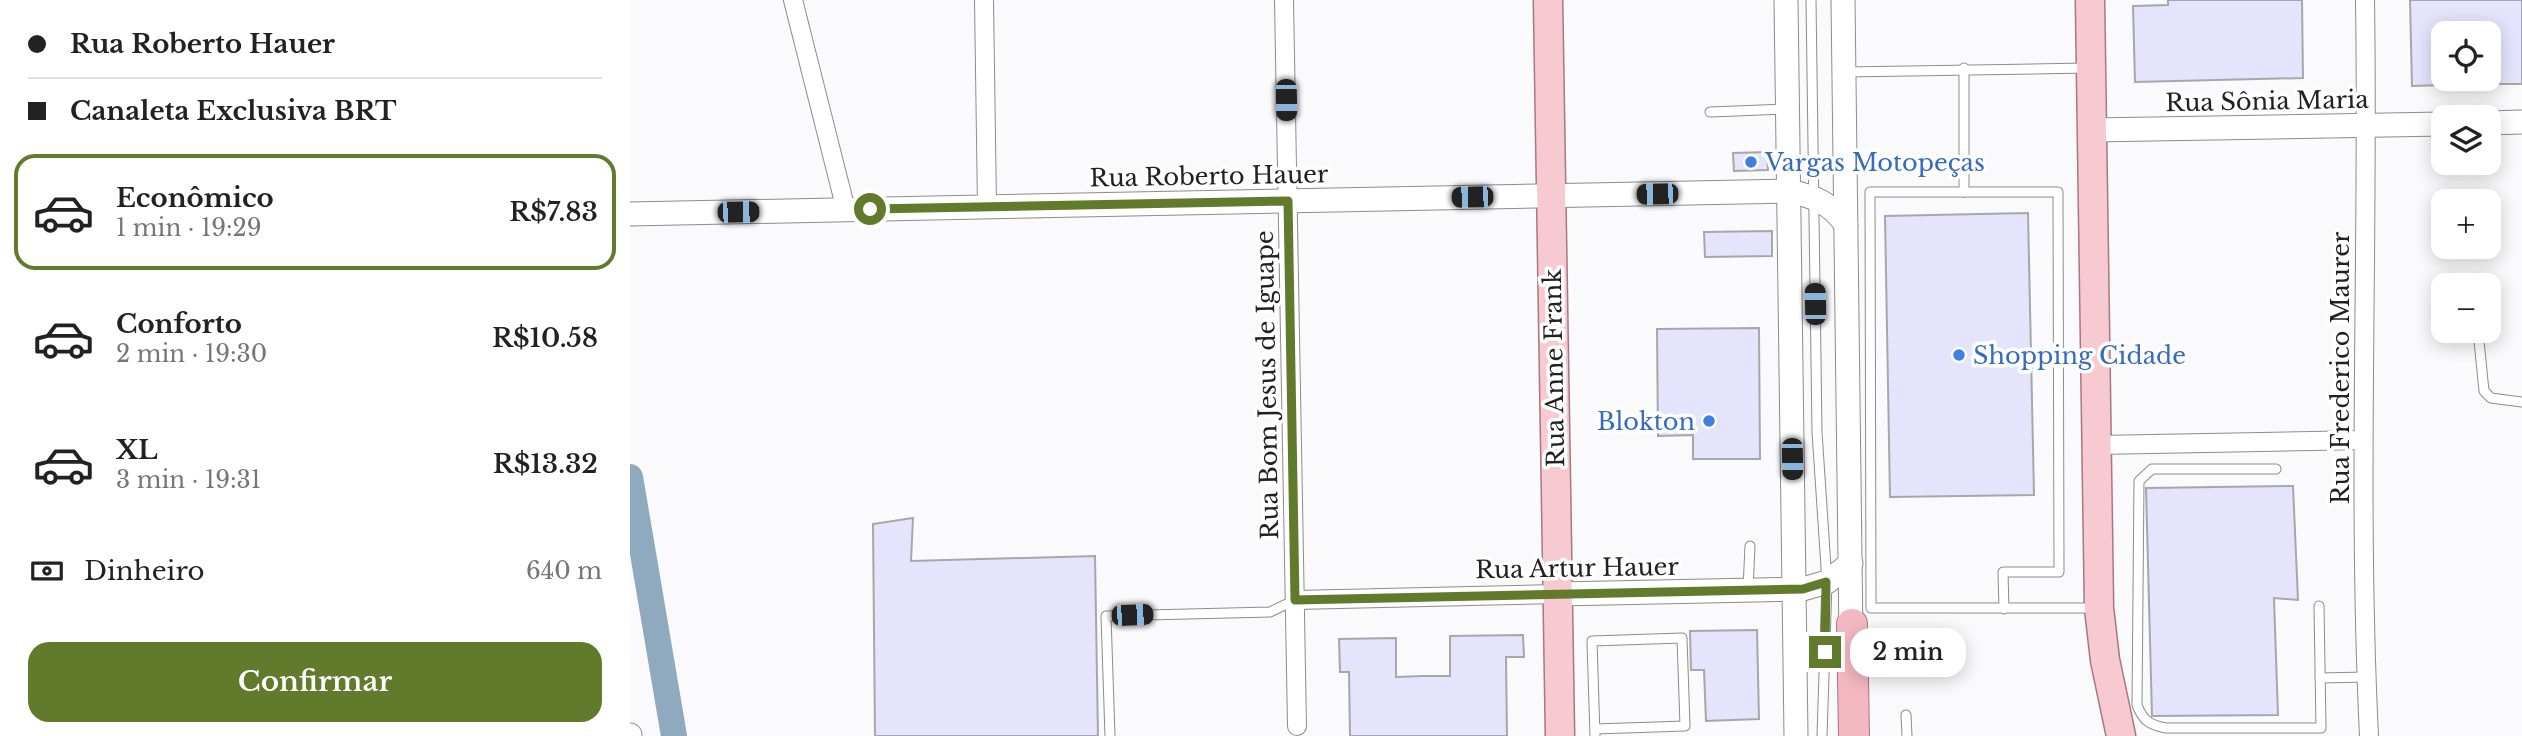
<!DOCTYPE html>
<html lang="pt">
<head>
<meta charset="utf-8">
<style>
	body { margin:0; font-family:"Libre Baskerville",serif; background:#f6f6f6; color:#222; height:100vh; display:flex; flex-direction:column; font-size:26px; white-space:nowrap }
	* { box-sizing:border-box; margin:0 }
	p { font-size:23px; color:#767676 }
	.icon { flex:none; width:38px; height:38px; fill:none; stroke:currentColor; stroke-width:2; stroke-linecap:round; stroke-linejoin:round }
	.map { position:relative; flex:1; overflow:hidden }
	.side { display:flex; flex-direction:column; background:#fff; width:630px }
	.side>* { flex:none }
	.banner { display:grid; align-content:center; height:154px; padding:0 28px; background:#fff }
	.controls { position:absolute; left:1801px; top:21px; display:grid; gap:14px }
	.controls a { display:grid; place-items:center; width:70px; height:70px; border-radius:14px; background:#fff; box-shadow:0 4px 18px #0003; font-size:35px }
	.end { position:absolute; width:32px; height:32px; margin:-16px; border:9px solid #617a2c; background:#fff; box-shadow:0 0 0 4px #fff }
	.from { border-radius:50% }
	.bubble { position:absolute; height:49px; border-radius:21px; background:#fff; box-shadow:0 4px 18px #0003; font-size:23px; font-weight:600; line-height:49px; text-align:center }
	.car { position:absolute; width:21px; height:42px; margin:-21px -10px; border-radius:9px; box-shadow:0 0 5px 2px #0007; background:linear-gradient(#222 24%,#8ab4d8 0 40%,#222 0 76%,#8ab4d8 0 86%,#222 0) }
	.banner b { display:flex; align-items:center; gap:24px; height:66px; font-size:26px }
	.banner b+b { border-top:2px solid #e0e0e0 }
	.banner i { width:18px; height:18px; background:#222 }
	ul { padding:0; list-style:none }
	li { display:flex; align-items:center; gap:21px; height:116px; margin:0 14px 10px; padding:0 14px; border:4px solid transparent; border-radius:21px }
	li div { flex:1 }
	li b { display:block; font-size:26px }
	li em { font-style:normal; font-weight:600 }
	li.active { border-color:#617a2c }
	li>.icon { width:63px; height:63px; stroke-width:1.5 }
	.pay { display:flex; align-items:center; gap:18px; height:77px; padding:0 28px; font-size:26px }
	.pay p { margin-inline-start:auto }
	.action { display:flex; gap:14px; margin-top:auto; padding:14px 28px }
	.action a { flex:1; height:80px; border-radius:21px; background:#617a2c; color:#fff; font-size:28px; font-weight:600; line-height:80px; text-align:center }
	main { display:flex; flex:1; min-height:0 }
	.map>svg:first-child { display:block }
</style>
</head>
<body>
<main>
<section class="side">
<div class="banner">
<b><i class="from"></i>Rua Roberto Hauer</b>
<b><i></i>Canaleta Exclusiva BRT</b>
</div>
<ul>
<li class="active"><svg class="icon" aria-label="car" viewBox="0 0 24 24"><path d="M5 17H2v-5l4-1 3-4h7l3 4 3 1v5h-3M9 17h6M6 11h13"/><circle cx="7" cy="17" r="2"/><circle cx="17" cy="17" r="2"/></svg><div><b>Econômico</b><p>1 min · 19:29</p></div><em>R$7.83</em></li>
<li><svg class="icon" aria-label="car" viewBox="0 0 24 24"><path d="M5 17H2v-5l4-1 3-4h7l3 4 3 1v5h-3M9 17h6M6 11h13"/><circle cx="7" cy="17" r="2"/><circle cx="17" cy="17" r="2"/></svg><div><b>Conforto</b><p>2 min · 19:30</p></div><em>R$10.58</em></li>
<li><svg class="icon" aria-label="car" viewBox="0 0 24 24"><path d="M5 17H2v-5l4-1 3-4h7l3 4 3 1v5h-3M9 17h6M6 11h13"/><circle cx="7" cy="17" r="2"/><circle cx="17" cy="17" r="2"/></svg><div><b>XL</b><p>3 min · 19:31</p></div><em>R$13.32</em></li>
</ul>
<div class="pay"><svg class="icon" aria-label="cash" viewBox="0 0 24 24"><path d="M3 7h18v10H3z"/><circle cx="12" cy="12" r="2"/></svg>Dinheiro<p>640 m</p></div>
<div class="action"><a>Confirmar</a></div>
</section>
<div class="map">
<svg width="1892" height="736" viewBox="0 0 1892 736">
	<rect width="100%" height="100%" fill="#fafafd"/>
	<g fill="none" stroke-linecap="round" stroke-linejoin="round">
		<path stroke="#8fa9be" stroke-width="26" d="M0,477l44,259"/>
	</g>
	<g fill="#e4e4fd" stroke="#a7a7aa" stroke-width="2">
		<path d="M1538,0h134l1,78 -168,4 -2,-76 35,-1z"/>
		<path d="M1780,0h112v84h-34v-51h-45v52l-31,1z"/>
		<path d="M1137,152l1,18 -34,1 -1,-18z"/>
		<path d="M1398,213l6,282 -144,2 -5,-281z"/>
		<path d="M1142,231v25l-67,1 -1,-25z"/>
		<path d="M1129,328l1,131h-67v-24l-35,1 -1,-107z"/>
		<path d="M1663,486l5,114 -24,-2 4,117 -126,1 -6,-228z"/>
		<path d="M283,518l-2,43 184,-5 3,180h-223l-2,-212z"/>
		<path d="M1127,630l2,89 -53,2 -2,-51h-13l-1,-39z"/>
		<path d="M893,635l1,22h-18l1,79h-157l-1,-64h-9l-1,-33 57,-1v39l27,-1h27v-40z"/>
	</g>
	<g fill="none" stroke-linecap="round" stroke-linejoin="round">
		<defs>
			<g id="service">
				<path d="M1181,0l6,432 10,150 -5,154"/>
				<path d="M1216,72l241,-4"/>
				<path d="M1080,112l75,-3"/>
				<path d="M1334,192v-124"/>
				<path d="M1848,331l6,60 7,7 31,4"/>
				<path d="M1646,469h-124l-13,12 -2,224c6,16 13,20 29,23h155l-2,-122"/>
				<path d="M1118,589l2,-43"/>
				<path d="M1374,609l-1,-37h56l-1,-380h-188l1,416h226"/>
				<path d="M1690,678l46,-1"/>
				<path d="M1276,715l1,21"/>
				<path d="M965,729l90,-3 -3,-88 -90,3 3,95"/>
				<path d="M480,736l-4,-120 164,-4 25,-12"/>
			</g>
			<g id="minor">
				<path d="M163,0l53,210"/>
				<path d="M354,0l3,207"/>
				<path d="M654,0l13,726"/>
				<path d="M1735,0c4,245 -8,491 4,736"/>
				<path d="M1467,445l266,-5"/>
				<path d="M665,600l263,-6"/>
			</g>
			<g id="tertiary">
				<path d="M1156,0l10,736"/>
				<path d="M1213,0l8,639"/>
				<path d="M1858,123l34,-1"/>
				<path d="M1462,130l351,-6"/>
				<path d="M0,214l1158,-23c26,5 43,12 58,34"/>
				<path d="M928,594l245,-5 24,-7 24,-19"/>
				<path d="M0,735v1"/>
			</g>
			<g id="primary">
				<path d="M918,0l12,736"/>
				<path d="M1460,0l9,608 6,52 16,76"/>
			</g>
			<path id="trunk" d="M1222,624l2,112"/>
		</defs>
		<use href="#service" stroke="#8c8c8f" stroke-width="11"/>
		<use href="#minor" stroke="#8c8c8f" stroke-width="20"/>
		<use href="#tertiary" stroke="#8c8c8f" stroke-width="25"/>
		<use href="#primary" stroke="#a97780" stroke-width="31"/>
		<use href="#trunk" stroke="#a97780" stroke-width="32"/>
		<use href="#service" stroke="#fff" stroke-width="9"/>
		<use href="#minor" stroke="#fff" stroke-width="18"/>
		<use href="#tertiary" stroke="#fff" stroke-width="23"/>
		<use href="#primary" stroke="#f7cad1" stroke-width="28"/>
		<use href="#trunk" stroke="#f4b8c2" stroke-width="30"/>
	</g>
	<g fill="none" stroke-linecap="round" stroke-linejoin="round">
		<path stroke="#617a2c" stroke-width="9" d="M240,209l418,-8 7,399 508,-11 23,-7 -1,70"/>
	</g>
	<g fill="#3f7fe0" stroke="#fff" stroke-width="2.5">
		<circle cx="1121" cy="162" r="7"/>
		<circle cx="1329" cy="355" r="7"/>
		<circle cx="1079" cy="421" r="7"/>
	</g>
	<g text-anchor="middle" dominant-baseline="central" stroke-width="7" stroke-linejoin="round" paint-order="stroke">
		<g font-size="24" fill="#212122" stroke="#fff">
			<text transform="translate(1637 101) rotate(-1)">Rua Sônia Maria</text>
			<text transform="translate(579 176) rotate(-1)">Rua Roberto Hauer</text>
			<text transform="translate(924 368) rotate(-91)">Rua Anne Frank</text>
			<text transform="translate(1710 368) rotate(-90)">Rua Frederico Maurer</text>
			<text transform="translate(637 385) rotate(-91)">Rua Bom Jesus de Iguape</text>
			<text transform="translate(947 568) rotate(-1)">Rua Artur Hauer</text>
		</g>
		<g font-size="24" fill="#366cbe" stroke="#fff" text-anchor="start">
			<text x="1135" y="162">Vargas Motopeças</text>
			<text x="1343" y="355">Shopping Cidade</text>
			<text x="1065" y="421" text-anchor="end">Blokton</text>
		</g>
	</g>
</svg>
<div class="controls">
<a><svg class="icon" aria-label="locate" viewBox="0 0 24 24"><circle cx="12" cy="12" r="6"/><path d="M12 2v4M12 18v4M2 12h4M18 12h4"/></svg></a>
<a><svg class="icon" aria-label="layers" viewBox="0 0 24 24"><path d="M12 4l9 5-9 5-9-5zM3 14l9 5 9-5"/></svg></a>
<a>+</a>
<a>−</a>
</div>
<i class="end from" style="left:240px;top:209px"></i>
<i class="end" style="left:1195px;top:652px"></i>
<div class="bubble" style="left:1220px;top:628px;width:116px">2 min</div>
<i class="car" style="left:656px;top:100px;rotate:179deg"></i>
<i class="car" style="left:1027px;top:194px;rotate:269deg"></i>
<i class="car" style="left:842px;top:197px;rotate:269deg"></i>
<i class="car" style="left:108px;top:212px;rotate:89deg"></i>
<i class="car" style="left:1185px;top:304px;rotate:359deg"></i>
<i class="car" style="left:1162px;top:459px;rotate:179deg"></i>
<i class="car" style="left:502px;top:615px;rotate:88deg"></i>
</div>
</main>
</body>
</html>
